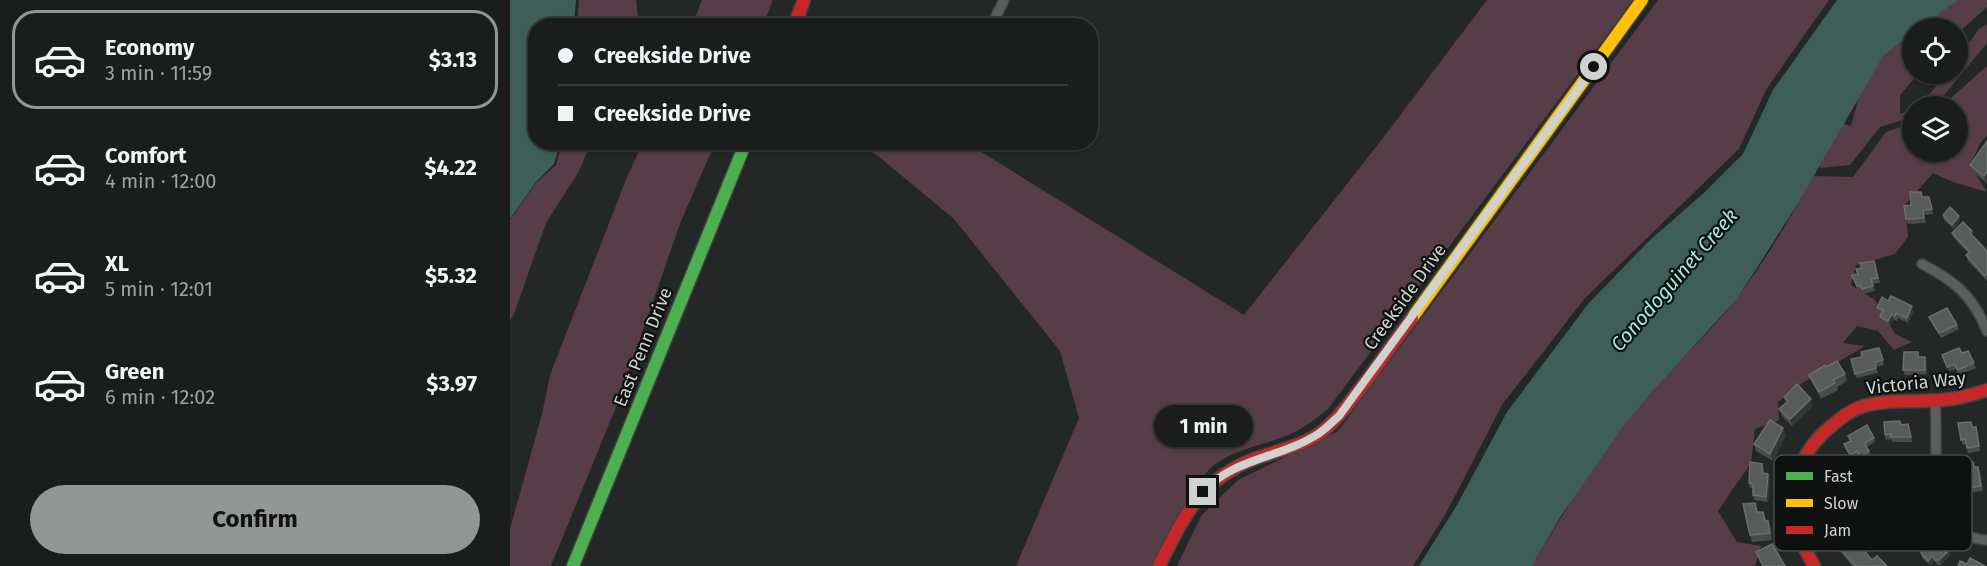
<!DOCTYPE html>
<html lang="en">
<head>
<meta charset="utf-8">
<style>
	body { margin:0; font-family:"Fira Sans",sans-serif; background:#232625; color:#f1f3f6; height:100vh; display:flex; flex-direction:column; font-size:22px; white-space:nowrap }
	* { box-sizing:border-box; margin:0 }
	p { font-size:20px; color:#9fa2a3 }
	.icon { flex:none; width:33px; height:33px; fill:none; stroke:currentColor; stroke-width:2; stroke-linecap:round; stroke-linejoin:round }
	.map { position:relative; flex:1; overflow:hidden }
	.drawer { display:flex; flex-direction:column; background:#1a1d1c; width:510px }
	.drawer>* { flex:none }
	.guide { position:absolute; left:18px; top:18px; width:570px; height:132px; border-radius:24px; box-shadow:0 2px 4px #0004,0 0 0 2px #383b3b; display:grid; align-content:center; height:132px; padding:0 30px; background:#1a1d1c }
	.tools { position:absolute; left:1392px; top:18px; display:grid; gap:12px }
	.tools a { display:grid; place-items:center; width:66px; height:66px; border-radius:50%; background:#1a1d1c; box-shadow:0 2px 4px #0004,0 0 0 2px #383b3b; font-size:30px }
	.end { position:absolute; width:27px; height:27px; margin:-14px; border:8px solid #ced3d2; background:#111; box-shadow:0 0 0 3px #111 }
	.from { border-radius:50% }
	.bubble { position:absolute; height:42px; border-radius:21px; background:#1a1d1c; box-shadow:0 2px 4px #0004,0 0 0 2px #383b3b; font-size:20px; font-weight:700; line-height:42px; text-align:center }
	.guide b { display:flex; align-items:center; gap:21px; height:57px; font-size:22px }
	.guide b+b { border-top:2px solid #383b3b }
	.guide i { width:15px; height:15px; background:#f1f3f6 }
	ul { padding:10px 0 0; list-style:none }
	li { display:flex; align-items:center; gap:18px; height:99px; margin:0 12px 9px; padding:0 18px; border:3px solid transparent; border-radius:24px }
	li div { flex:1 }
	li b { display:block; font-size:22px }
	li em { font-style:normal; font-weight:700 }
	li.selected { border-color:#929796 }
	li>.icon { width:54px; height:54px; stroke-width:1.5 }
	.action { display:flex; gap:12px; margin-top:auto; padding:12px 30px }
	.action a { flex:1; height:69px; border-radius:36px; background:#929796; color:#111; font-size:24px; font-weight:700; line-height:69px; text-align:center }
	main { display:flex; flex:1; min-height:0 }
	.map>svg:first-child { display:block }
</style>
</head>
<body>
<main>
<section class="drawer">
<ul>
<li class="selected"><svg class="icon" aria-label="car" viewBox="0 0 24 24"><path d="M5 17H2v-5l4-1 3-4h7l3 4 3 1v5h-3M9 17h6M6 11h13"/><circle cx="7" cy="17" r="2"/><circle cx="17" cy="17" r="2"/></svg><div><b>Economy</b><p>3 min · 11:59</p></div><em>$3.13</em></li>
<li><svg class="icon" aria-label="car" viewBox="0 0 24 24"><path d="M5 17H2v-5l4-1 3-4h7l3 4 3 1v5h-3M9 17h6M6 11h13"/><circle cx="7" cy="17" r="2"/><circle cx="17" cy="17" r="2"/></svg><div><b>Comfort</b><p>4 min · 12:00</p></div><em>$4.22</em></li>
<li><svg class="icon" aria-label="car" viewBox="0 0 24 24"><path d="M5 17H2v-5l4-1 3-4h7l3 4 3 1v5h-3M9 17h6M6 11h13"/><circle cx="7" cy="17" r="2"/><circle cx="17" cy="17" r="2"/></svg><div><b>XL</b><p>5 min · 12:01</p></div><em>$5.32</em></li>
<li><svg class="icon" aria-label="car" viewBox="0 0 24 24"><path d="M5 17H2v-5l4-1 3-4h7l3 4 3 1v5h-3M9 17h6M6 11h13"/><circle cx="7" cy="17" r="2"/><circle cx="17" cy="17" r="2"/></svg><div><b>Green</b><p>6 min · 12:02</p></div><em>$3.97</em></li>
</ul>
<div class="action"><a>Confirm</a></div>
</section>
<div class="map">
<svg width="1477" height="566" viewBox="0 0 1477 566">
	<rect width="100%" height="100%" fill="#232726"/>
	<g fill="#563d48">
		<path d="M69,0h57l3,25h-62z"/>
		<path d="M192,0h71l-10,25h-71z"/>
		<path d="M977,0h146l-305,409c-15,12 -28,22 -47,29 -23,8 -49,12 -68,28 -24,21 -43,70 -58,100h-139l63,-148 -19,-67 -106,-132 -77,-64 -20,-12h110l277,172 139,-177z"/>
		<path d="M1148,0h171l-62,88 -28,61 -154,149 -83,107 -57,110 -32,51h-236l24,-50 37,-36 100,-49z"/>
		<path d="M1437,0h40v7l-29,26v-5h-46v46h6l-18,21v19l12,-5v8l-32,10 -30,38 -30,3 2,-15 18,-30 11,3 11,-41 17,-30z"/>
		<path d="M1477,24v19l-52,63h-15l26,-32h12v-16l21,-29z"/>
		<path d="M1477,66v70l-6,6 -11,23 17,27 -34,-10 -20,-9 -28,32 3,32 -13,17 -39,11 -5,20 24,15 20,34 17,8 -18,8 -16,-19 -21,-5 -14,17 22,3 -64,38 -23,18 1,18 -24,9 -4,34 -33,48 19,31 24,4 -6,20h-223c35,-60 73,-120 118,-173 28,-32 60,-60 86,-94 29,-38 55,-81 77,-123l40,1 33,-45 26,-9v29h46v-46h-16z"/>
		<path d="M133,142l72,1 -34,78 -63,181 -67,164h-41v-37l32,-115 8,-39 77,-198z"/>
		<path d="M52,143h29l-13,30 -32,50 -32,91 -4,7v-101l26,-37 20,-18z"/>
	</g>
	<g fill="#3d5f57">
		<path d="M0,0h66l-2,25 -38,1v116l24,1 -6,21 -18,18 -26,37z"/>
		<path d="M1327,0h121l-39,28h-7v5l-29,23 -83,144 -47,74 -18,27 -85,93 -28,34 -61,88 -29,50h-113l38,-61 50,-93 81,-108 61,-63 57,-50 37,-37 30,-64z"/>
	</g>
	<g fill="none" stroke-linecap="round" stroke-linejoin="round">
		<defs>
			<g id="street">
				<path d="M481,26l13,-26"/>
				<path d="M1412,264c33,17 51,32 65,67"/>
				<path d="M1425,401c4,41 -8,93 23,126 8,9 17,13 29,13"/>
			</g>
			<path id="fast" d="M63,566l173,-424"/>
			<path id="slow" d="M902,318l230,-318"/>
			<g id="jam">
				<path d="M284,26l10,-26"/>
				<path d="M649,566c26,-51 41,-87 98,-108 23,-8 49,-13 67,-28 16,-13 27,-30 39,-45 17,-22 32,-45 49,-67"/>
				<path d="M1304,566c-27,-46 -29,-101 15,-138 11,-9 21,-18 35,-22 25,-7 52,-4 78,-6 16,-1 30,-5 45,-10"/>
			</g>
		</defs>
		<use href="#street" stroke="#3f4342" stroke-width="12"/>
		<use href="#fast" stroke="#3f4342" stroke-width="15"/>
		<use href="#slow" stroke="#3f4342" stroke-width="15"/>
		<use href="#jam" stroke="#3f4342" stroke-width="15"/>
		<use href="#street" stroke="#5b5e5d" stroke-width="9"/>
		<use href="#fast" stroke="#4caf50" stroke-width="12"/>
		<use href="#slow" stroke="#ffc107" stroke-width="12"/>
		<use href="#jam" stroke="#c62828" stroke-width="12"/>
	</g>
	<g fill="#494c4b">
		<path d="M1477,141v42l-14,-11 -3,-7z"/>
		<path d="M1413,197h6l4,17 -9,1 2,8 -18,1 -2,-5 5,-14z"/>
		<path d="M1433,215l17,5 -6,9 -10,-9z"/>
		<path d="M1462,231l1,6 14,15v29l-19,-20 -2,-6 2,-2 -14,-15 -2,-5z"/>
		<path d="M1364,261l6,22 -7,1 2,7 -12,3 -2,-4 -3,1 -6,-16 6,-1 4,-6z"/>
		<path d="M1378,301l26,10 -6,12 -10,-5 -1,3 -4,-2 -3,7 -8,-4 -2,-5 1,-3 -2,-2 -2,-4z"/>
		<path d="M1419,317l28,8 2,4 -18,9 -10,-16z"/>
		<path d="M1369,348l5,17 -8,2 2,6 -21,5 -2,-4 7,-17z"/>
		<path d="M1458,351l8,17 -17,7 -3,-6 -7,2 -7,-16 20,-2z"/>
		<path d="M1408,352l1,5h6l2,5v12l-22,1 -2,-5z"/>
		<path d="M1316,367l19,7 2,7 -10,6 1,3 -17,9 -9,-17 -3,-7z"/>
		<path d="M1274,397l29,9 -21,20 -10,-10 -3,-7 7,-7z"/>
		<path d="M1463,427h3l2,5 2,19 -12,2 -2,-9 -3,1 -2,-5z"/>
		<path d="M1399,428l3,14h-20l-1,-3 -5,1 -1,-5z"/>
		<path d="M1276,435l-13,26 -17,-10 -2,-7z"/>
		<path d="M1338,436l26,2 1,4 -8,5 4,9 -9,6 -4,-6 -7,4 -7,-16 6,-3z"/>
		<path d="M1252,464l2,5v4l6,6 -2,23 -14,-2 -1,-5v-7h-3l-1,-5z"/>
		<path d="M1401,464l1,21 -7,-1 1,8 -13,1 -1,-5 1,-12 4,-7z"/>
		<path d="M1465,467h3l2,5 3,19 -13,2 -2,-9 -3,1 -2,-5z"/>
		<path d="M1333,468l-1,3h1l2,5 -8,19 -15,-7 -2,-4z"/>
		<path d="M1330,498l9,24 -12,2 3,7 -14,4 -3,-7 2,-18z"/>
		<path d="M1400,505l15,18 2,7 -11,6 -5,-10 -3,2 -2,-3 -20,9 -5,-12 14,-9 -3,-6z"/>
		<path d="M1248,512l8,7v2l5,7 1,12 -20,2 -2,-7z"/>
		<path d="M1340,539l22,21 15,6h-35l-9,-11 -2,-3 -1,1 -4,-6 -3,-6z"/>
		<path d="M1439,550l1,5 -9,10h-3l-4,-4 -4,4 -8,-7 -1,-5z"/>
	</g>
	<g fill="#343736">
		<path d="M1477,172v11l-3,-7z"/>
		<path d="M1449,216l1,4 -6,9 -2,-4z"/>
		<path d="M1402,306l2,5 -6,12 -1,-5z"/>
		<path d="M1382,314l1,5 -3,7 -2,-5z"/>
		<path d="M1415,357l2,5v12l-2,-4z"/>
		<path d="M1301,399l2,7 -21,20 -2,-7z"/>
		<path d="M1273,428l3,7 -13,26 -3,-7z"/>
		<path d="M1399,459l2,5 1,21 -2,-5z"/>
		<path d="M1333,471l2,5 -8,19 -2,-5z"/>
		<path d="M1258,474l2,5 -2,23 -2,-5z"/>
		<path d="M1399,519l2,7 -3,2 -2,-7z"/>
		<path d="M1258,521l3,7 1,12 -2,-7z"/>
		<path d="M1439,550l1,5 -9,10 -2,-5z"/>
		<path d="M1422,556l2,5 -4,4 -2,-4z"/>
	</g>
	<g fill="#575b5a" stroke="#6a6e6c" stroke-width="1.5">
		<path d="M1477,141v31l-3,4 -14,-11z"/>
		<path d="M1400,192h11l1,5h7l3,12 -9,1 1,8 -18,1 -2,-13 7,-1z"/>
		<path d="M1440,207l9,9 -7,9 -9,-10z"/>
		<path d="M1453,222l9,9 -2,2 17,18v23l-2,2 -19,-21 4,-3 -18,-19z"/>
		<path d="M1364,261l4,17 -7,1 2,7 -11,3 -2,-4 -3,1 -5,-11 6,-1 -2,-5 6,-1 -2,-5z"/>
		<path d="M1381,296l21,10 -5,12 -11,-5 -1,3 -3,-2 -4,7 -8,-4 3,-7 -6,-2 5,-11 6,4z"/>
		<path d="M1437,308l10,17 -18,8 -10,-16z"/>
		<path d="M1369,348l4,12 -8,2 1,6 -21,6 -4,-15 11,-2 -1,-5z"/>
		<path d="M1449,348l3,5 6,-2 6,12 -16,7 -4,-6 -7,3 -5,-12z"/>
		<path d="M1394,352h14v5h7v13h-22z"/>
		<path d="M1327,361l8,13 -12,6 2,3 -16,9 -10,-17 16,-10 1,2z"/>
		<path d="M1287,384l14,15 -21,20 -11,-10 9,-8 -4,-4z"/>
		<path d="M1260,420l13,8 -13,26 -16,-10z"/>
		<path d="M1390,421l1,4 7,-1 3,13h-20v-3l-6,1 -1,-13z"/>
		<path d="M1461,422l1,5h4l3,19 -12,2 -2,-9 -4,1 -3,-17z"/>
		<path d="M1357,425l7,13 -10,5 5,8 -9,6 -3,-6 -7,4 -6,-11 7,-3 -3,-5z"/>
		<path d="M1240,462l12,2v9l6,1 -2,23 -13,-2v-11l-4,-1z"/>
		<path d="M1463,462l1,5h4l3,19 -12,2 -2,-9 -4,1 -3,-17z"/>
		<path d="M1245,503l2,9h6l2,9h3l2,12 -20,2 -7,-31z"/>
		<path d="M1333,532l7,7 3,-2 19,23 5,-4 10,10h-31l-16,-17 3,-2 -1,-2 -4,1 -5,-5z"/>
		<path d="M1423,538h4l12,12 -10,10h-3l-4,-4 -4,5 -7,-8z"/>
		<path d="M1262,544l13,22h-22l-7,-14z"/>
		<path d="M1460,558l15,8h-27l2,-5 7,3z"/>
	</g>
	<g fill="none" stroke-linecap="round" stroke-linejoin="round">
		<path stroke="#ced3d2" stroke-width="8" d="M693,492c30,-34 78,-34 115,-58 8,-5 14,-12 21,-18l255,-349"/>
	</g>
	<g text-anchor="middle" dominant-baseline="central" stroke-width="4.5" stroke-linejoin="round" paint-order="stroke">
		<g font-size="18" fill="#ced3d2" stroke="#0d1110">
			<text transform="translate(895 297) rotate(-54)">Creekside Drive</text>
			<text transform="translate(133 347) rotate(-68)">East Penn Drive</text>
			<text transform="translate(1406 383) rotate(-6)">Victoria Way</text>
		</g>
		<g font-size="20" font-style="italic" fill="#a4ebd9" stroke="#0d1110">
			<text transform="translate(1164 280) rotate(-49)">Conodoguinet Creek</text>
		</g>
	</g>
	<rect x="1264" y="455" width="198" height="96" rx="9" fill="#0d1110" stroke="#474b4a" stroke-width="1.5"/>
	<rect x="1276" y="472" width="27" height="8" fill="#4caf50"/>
	<rect x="1276" y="499" width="27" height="8" fill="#ffc107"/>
	<rect x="1276" y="526" width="27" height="8" fill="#c62828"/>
	<g font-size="16" fill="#ced3d2">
		<text x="1314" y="482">Fast</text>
		<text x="1314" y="509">Slow</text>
		<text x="1314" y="536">Jam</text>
	</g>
</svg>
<div class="tools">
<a><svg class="icon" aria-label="locate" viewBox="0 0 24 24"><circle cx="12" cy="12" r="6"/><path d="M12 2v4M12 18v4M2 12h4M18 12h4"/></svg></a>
<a><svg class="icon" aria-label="layers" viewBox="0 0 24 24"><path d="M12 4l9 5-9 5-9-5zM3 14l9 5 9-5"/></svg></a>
</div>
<i class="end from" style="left:1084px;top:67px"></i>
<i class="end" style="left:693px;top:492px"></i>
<div class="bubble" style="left:644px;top:405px;width:99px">1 min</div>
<div class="guide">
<b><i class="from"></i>Creekside Drive</b>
<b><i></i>Creekside Drive</b>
</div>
</div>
</main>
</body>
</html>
